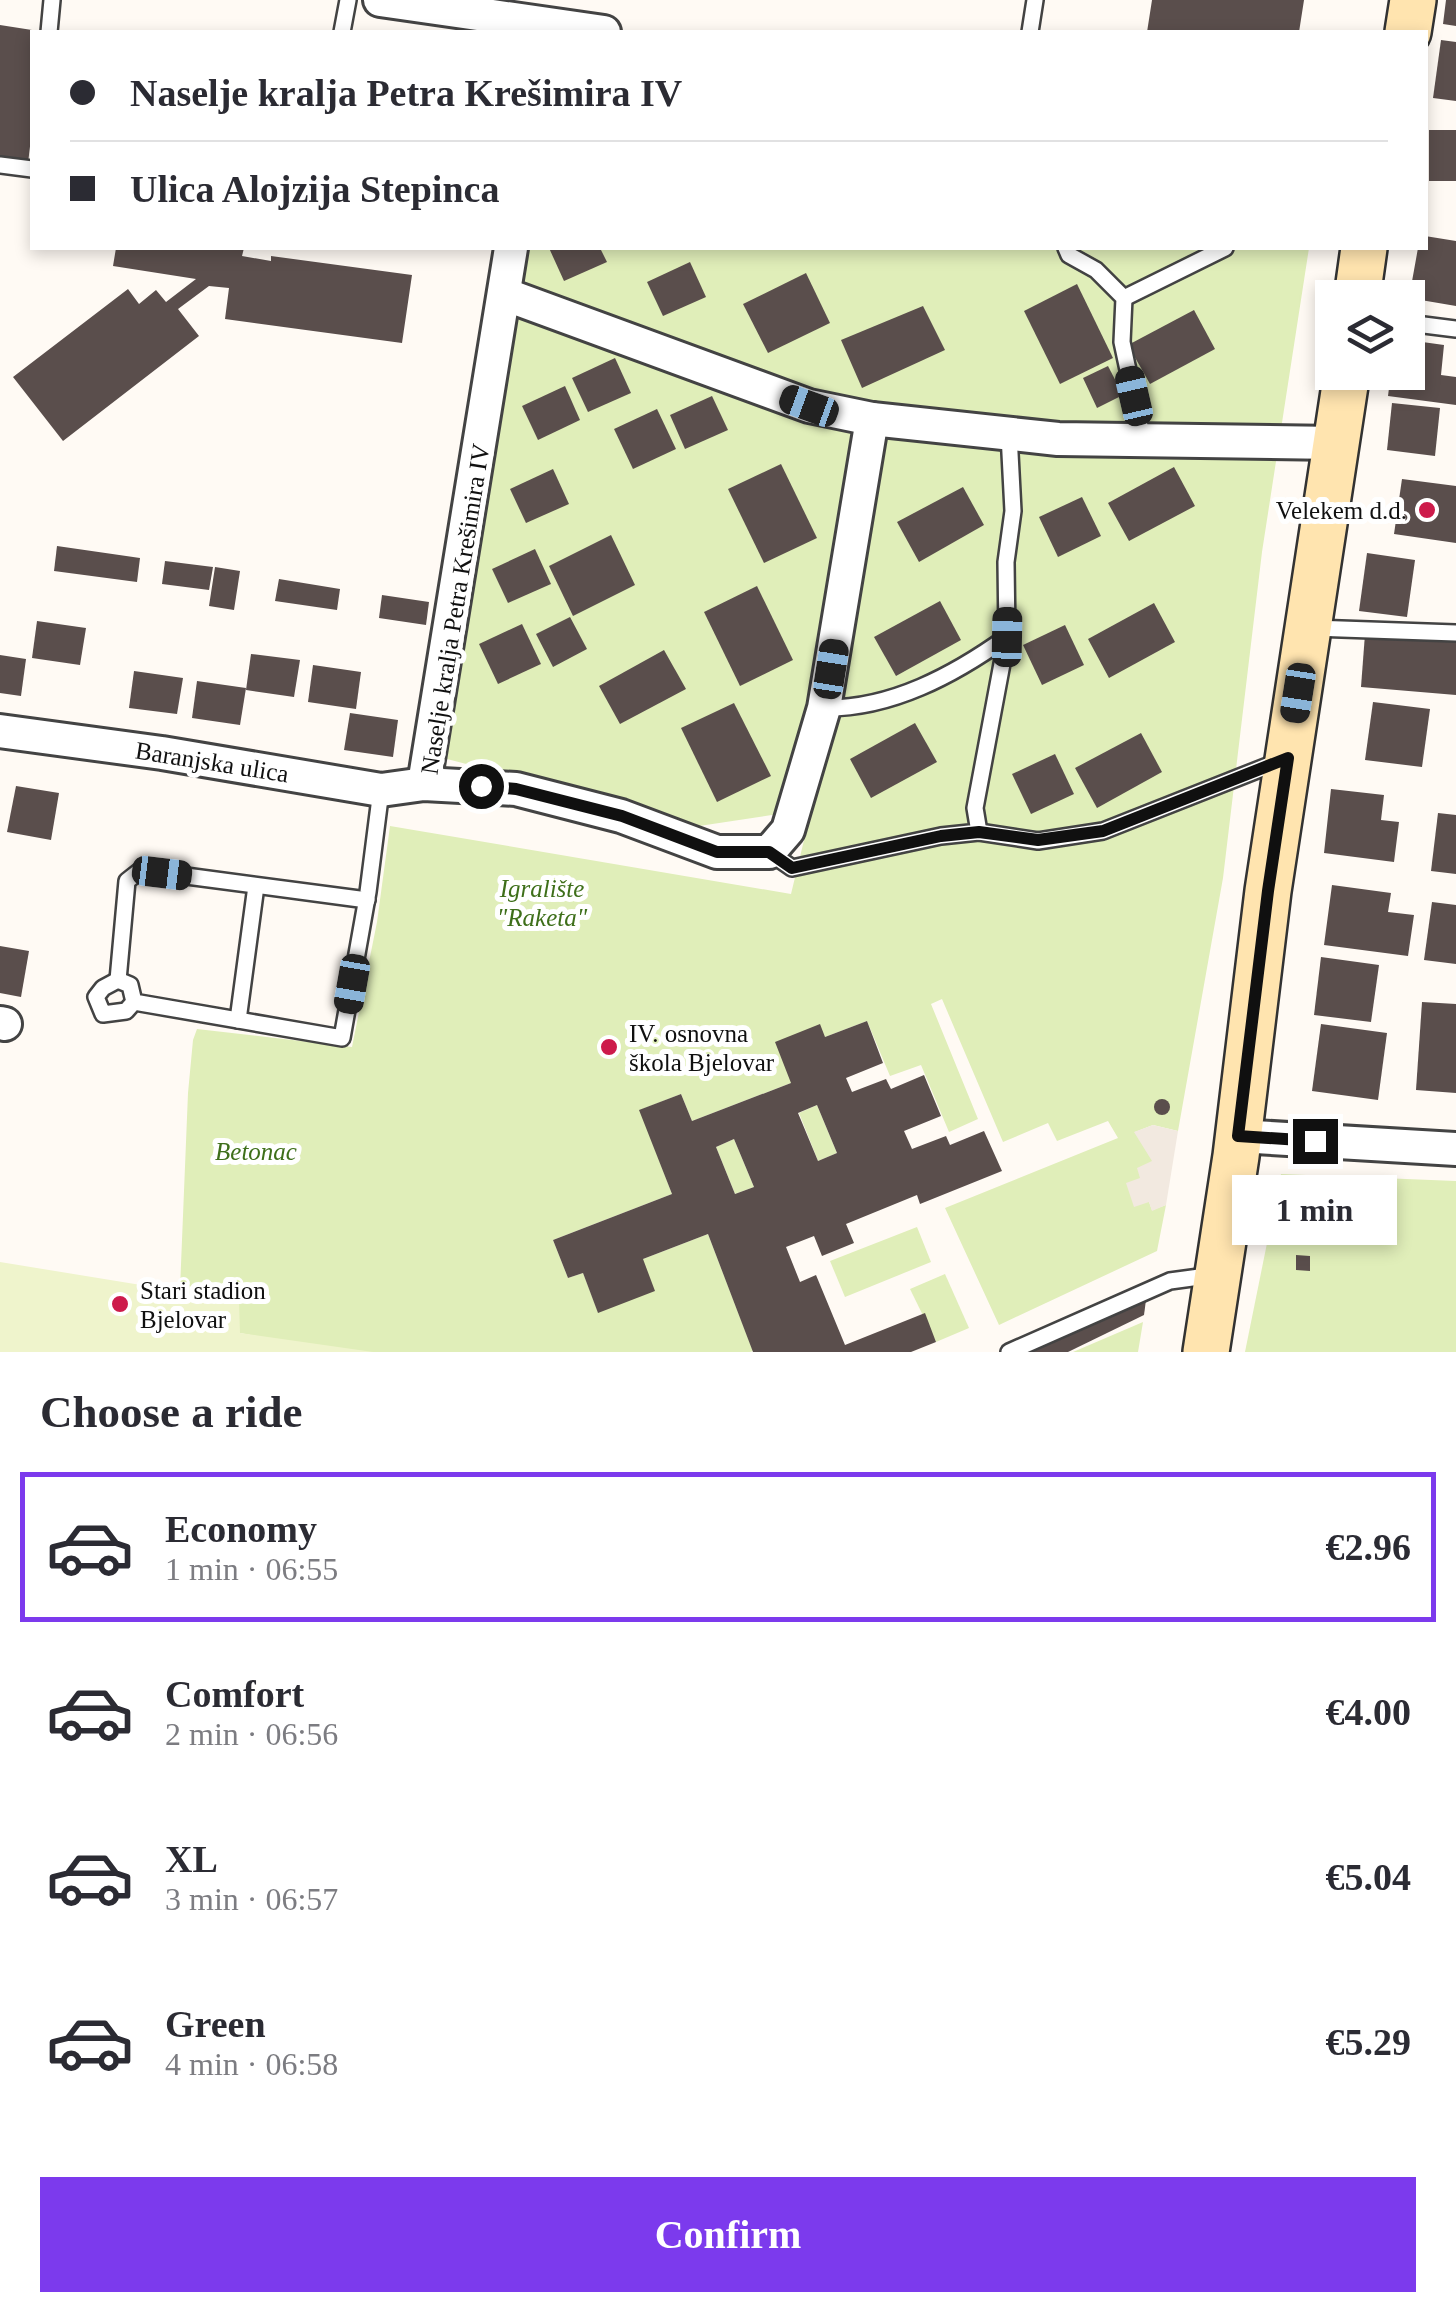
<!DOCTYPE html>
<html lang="en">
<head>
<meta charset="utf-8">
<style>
	body { margin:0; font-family:Georgia,serif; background:#f7f7f7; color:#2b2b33; height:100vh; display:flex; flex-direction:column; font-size:38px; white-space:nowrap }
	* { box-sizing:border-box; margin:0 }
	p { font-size:32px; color:#7c7c81 }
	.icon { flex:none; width:55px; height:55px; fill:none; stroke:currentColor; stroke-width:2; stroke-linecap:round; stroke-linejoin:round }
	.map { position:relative; height:1352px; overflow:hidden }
	.details { display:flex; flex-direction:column; background:#fff; flex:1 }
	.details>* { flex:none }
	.top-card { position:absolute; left:30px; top:30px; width:1398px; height:220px; border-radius:0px; box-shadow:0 5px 15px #0003; display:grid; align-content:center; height:220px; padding:0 40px; background:#fff }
	.fabs { position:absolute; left:1315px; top:280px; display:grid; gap:20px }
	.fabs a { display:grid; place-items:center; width:110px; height:110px; border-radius:0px; background:#fff; box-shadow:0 5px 15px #0003; font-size:50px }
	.end { position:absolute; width:45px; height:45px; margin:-22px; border:12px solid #101010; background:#fff; box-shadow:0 0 0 5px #fff }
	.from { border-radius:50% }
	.bubble { position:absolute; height:70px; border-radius:0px; background:#fff; box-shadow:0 5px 15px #0003; font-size:32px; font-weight:600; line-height:70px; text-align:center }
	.car { position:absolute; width:30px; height:60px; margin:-30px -15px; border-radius:12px; box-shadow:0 0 8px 2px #0007; background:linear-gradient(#222 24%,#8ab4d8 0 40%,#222 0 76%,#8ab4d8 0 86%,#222 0) }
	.top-card b { display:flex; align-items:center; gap:35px; height:95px; font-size:38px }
	.top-card b+b { border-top:2px solid #e1e1e2 }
	.top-card i { width:25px; height:25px; background:#2b2b33 }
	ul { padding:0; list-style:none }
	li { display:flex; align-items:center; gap:30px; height:150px; margin:0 20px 15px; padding:0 20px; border:5px solid transparent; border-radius:0px }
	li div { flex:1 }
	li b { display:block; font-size:38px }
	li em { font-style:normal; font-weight:600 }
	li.active { border-color:#7c3aed }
	li>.icon { width:90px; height:90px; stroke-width:1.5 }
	h2 { padding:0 40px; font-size:45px; line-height:120px }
	.primary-button { display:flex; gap:20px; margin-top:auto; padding:20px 40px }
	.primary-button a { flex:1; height:115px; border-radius:0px; background:#7c3aed; color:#fff; font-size:40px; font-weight:600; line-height:115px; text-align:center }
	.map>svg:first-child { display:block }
</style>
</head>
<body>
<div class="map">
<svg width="1456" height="1352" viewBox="0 0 1456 1352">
	<rect width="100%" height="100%" fill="#fffaf4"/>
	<g fill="#e0eeb9">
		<path d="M520,248h789l-47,304 -39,326 -45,253 -25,-6 -18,7 18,29 -4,41 3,8 14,-5 -9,46 -158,74 -54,-117 173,-70 -10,-17 -51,20 -9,-18 -45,19 -61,-143 -11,5 47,115 -29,13 -28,-67 -31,11 -23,-55 -42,16 -34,46 -99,38 -11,-27 -41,16 32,84 -119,46 15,38 15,-5 15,39 45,-53 65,-25 45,117 -3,1h-408l-102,-19 -60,-44 8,-196 5,-53 4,-11 155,18 25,-125 13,-96 401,68 14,-58 -27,-22 -112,17 -29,-23 -190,-49z"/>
		<path d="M817,1105l20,48 -19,8 -19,-48z"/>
		<path d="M734,1139l20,48 -19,7 -19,-47z"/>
		<path d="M1281,1174l175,7v171h-211z"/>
		<path d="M917,1227l14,35 -86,35 -15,-36z"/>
		<path d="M945,1274l24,54 -33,14 -26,-53z"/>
		<path d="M1143,1322l-5,30h-65z"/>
	</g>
	<path fill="#eff4cc" d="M0,1262l239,39 1,32 133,19h-373z"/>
	<path fill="#f2e9e0" d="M1153,1125l25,6 -12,74 -14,6 -3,-9 -15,5 -8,-24 14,-5 -3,-10 15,-7 -18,-29z"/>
	<g fill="#5a4e4c" fill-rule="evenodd">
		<path d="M1152,0h152l-5,32h-152z"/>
		<path d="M1446,0h10v26l-13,-2z"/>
		<path d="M0,25l32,5v100l-4,33 -28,-4z"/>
		<path d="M1441,40l15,2v59l-23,-3z"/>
		<rect x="1429" y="130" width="27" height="51"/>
		<path d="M1425,236l31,5v65l-47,-8 9,-50h7z"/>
		<path d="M116,248h128l-2,8 29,5v-5l141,19 -10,68 -177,-24 4,-31 -20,-2 -31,23 21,27 -136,105 -50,-64 115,-88 11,15 17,-14 10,12 30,-23 -83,-13z"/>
		<path d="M549,248h51l7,14 -43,19z"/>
		<path d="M690,262l16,35 -43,19 -16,-34z"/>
		<path d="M806,273l24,50 -62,30 -25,-49z"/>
		<path d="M1077,284l36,74 -53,26 -36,-73z"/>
		<path d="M923,306l22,44 -83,38 -21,-48z"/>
		<path d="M1194,310l21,39 -65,35 -22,-39z"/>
		<path d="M1408,340l36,5 -3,30 15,2v28l-68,-9 3,-24h17z"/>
		<path d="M615,358l16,35 -43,19 -16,-34z"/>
		<path d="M1108,366l15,29 -26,13 -14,-30z"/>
		<path d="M565,386l15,34 -42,20 -16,-34z"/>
		<path d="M712,396l16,34 -43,19 -15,-34z"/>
		<path d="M1392,403l48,5 -5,48 -48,-6z"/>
		<path d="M657,409l19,40 -43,20 -19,-40z"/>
		<path d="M781,464l36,74 -53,25 -36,-74z"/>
		<path d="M1174,467l21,39 -66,35 -21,-38z"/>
		<path d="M553,469l16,35 -43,19 -16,-34z"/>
		<path d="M1402,479l54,7v57l-62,-9z"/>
		<path d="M963,487l21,38 -65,37 -22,-40z"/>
		<path d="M1082,497l19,39 -43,21 -19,-40z"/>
		<path d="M611,535l24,50 -62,31 -24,-50z"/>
		<path d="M57,546l83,12 -3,24 -83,-11z"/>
		<path d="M535,549l16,35 -43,19 -16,-34z"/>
		<path d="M1367,553l48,7 -8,57 -48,-6z"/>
		<path d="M165,561l48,6 -4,23 -47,-6z"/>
		<path d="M215,567l25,4 -6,39 -25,-4z"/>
		<path d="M279,579l61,10 -3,21 -62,-9z"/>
		<path d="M757,586l36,74 -53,26 -36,-74z"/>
		<path d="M382,595l47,7 -3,23 -47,-7z"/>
		<path d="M940,601l21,39 -65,36 -22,-39z"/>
		<path d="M1154,603l21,39 -66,36 -21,-39z"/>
		<path d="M570,617l17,32 -34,18 -17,-33z"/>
		<path d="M37,621l49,7 -6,37 -48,-7z"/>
		<path d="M522,624l19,40 -43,20 -19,-40z"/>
		<path d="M1065,625l19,40 -42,20 -19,-40z"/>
		<path d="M1365,634l91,7v54l-95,-8z"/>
		<path d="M664,650l22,39 -66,35 -21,-38z"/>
		<path d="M251,654l49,6 -6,37 -48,-7z"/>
		<path d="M0,655l26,4 -5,37 -21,-3z"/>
		<path d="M313,665l48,7 -5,37 -48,-7z"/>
		<path d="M134,671l49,7 -6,36 -48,-6z"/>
		<path d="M197,681l49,7 -6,37 -48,-7z"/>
		<path d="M1373,702l57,7 -8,58 -57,-7z"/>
		<path d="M734,703l37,73 -54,26 -36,-74z"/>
		<path d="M350,713l48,7 -5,37 -49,-7z"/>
		<path d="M915,723l22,39 -66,36 -21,-39z"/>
		<path d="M1141,733l21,39 -65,36 -22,-40z"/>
		<path d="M1055,754l19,40 -43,20 -19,-40z"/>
		<path d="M16,786l43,7 -8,47 -44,-8z"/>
		<path d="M1331,789l53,6 -3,25 18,2 -5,40 -70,-9z"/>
		<path d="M1438,813l18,2v59l-25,-3z"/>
		<path d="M1332,885l59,8 -3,19 26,3 -6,41 -84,-11z"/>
		<path d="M1432,902l24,3v59l-32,-4z"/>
		<path d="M0,946l29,5 -8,46 -21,-4z"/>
		<path d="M1321,957l58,8 -8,57 -57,-7z"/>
		<path d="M1422,1002l34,2v89l-40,-3z"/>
		<path d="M867,1021l16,42 -37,15 6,14 34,-13 5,10 33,-14 17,41 -37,15 8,18 34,-13 4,9 34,-14 18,40 -82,33 -3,-9 -71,29 8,19 -32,13 -8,-20 -28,11 14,35 16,-7 29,70 80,-32 11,29 -25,10h-158l-45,-118 -65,25 12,32 -57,22 -15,-40 -15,5 -15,-38 119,-46 -33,-84 42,-16 11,27 99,-38 -16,-41 45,-18 5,13zM817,1105l20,48 -19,8 -20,-48zM734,1139l20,48 -19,7 -19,-47z"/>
		<path d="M1321,1024l66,9 -9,67 -66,-9z"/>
		<circle cx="1162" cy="1107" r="8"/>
		<path d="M1296,1255l14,1v15l-14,-1z"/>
		<path d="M1146,1300l-2,15 -76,37h-49z"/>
	</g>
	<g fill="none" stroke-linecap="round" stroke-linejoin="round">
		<defs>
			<g id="lane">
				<path d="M49,32l3,-32"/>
				<path d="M342,32l6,-32"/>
				<path d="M1030,32l5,-32"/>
				<path d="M0,165l32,4"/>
				<path d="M1066,248l3,7 27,15 28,28 -2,44 21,98"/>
				<path d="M1124,298l101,-50"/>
				<path d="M1408,323l48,6"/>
				<path d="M1313,628l143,5"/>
				<path d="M824,708c67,1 130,-33 183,-71l-1,-75 7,-51 -4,-77"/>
				<path d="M979,832l59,9 65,-10 177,-70"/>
				<path d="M769,852l23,16 149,-32 38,-4 -4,-24 32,-171"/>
				<path d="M118,980l9,-99 14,-11 226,30"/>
				<path d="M134,1002l-4,-17 -12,-5 -15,8 -7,9 7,17 23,-3 8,-9 208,36 26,-146 13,-102"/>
				<path d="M238,1020l18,-134"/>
				<path d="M1009,1352l161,-71 44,-6"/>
			</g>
			<g id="street">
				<path d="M380,0l224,32"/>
				<path d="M504,294l305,112 63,13 186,20 279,4"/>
				<path d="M0,731l162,22 219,37 43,-6 92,5 105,27 96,36h52l19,-22 36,-122 48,-289"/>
				<path d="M424,784l87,-536"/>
				<path d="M0,1023l5,1"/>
				<path d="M1238,1136l218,13"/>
			</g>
			<g id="secondary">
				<path d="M1408,32l5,-32"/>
				<path d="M1357,298l7,-50"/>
				<path d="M1206,1352l30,-196 32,-265 79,-519"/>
			</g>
		</defs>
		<use href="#lane" stroke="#434343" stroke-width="20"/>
		<use href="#street" stroke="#434343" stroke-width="38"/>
		<use href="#secondary" stroke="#323232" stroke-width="50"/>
		<use href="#lane" stroke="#fff" stroke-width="15"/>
		<use href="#street" stroke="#fff" stroke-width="32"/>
		<use href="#secondary" stroke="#ffe4af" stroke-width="45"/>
	</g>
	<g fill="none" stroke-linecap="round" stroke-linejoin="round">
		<path stroke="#101010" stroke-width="12" d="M481,786l35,3 106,27 95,36h52l23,16 149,-32 38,-4 59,8 65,-9 185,-73 -20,133 -30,245 77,5"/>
	</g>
	<g fill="#cd1b4b" stroke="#fff" stroke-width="4">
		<circle cx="1427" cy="510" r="10"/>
		<circle cx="609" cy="1047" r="10"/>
		<circle cx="120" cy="1304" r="10"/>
	</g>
	<g text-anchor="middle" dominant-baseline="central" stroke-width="10" stroke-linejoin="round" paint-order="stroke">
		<g font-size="25" fill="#101010" stroke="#fff" text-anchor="start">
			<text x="1407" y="510" text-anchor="end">Velekem d.d.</text>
			<text x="629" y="1033">IV. osnovna<tspan x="629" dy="29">škola Bjelovar</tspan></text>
			<text x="140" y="1290">Stari stadion<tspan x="140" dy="29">Bjelovar</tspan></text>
		</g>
		<g font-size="25" fill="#101010" stroke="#fff">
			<text transform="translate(455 609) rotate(-81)">Naselje kralja Petra Krešimira IV</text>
			<text transform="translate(212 762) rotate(9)">Baranjska ulica</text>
		</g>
		<g font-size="25" font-style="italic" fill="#3e6f1a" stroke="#fff">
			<text x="542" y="888">Igralište<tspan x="542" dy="29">"Raketa"</tspan></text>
			<text x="256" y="1151">Betonac</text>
		</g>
	</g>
</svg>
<div class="fabs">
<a><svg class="icon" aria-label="layers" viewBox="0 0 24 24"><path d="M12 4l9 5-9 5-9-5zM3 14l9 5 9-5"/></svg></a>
</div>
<i class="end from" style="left:481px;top:786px"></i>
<i class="end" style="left:1315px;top:1141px"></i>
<div class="bubble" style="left:1232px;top:1175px;width:165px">1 min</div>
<i class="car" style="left:1134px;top:396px;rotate:347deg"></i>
<i class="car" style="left:809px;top:406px;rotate:290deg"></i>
<i class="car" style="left:1007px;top:637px;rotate:1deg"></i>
<i class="car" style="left:831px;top:669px;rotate:9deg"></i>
<i class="car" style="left:1298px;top:693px;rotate:189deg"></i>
<i class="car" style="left:162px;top:873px;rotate:97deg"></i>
<i class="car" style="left:352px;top:984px;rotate:190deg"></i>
<div class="top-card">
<b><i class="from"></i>Naselje kralja Petra Krešimira IV</b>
<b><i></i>Ulica Alojzija Stepinca</b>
</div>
</div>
<section class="details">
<h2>Choose a ride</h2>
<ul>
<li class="active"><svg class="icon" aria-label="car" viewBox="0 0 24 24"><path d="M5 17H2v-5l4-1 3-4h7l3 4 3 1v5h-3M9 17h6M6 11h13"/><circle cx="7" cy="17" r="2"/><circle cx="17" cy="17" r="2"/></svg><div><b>Economy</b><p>1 min · 06:55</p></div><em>€2.96</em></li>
<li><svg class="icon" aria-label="car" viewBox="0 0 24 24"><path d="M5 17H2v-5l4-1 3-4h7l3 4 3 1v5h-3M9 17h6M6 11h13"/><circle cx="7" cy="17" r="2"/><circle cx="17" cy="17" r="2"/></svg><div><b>Comfort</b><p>2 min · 06:56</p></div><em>€4.00</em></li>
<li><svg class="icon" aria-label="car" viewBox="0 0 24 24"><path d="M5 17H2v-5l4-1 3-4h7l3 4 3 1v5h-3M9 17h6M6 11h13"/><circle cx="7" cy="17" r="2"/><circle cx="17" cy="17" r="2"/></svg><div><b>XL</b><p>3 min · 06:57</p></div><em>€5.04</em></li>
<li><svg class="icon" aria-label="car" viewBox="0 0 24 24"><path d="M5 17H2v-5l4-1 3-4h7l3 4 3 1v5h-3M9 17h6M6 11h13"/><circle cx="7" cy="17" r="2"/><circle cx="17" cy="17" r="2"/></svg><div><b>Green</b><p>4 min · 06:58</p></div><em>€5.29</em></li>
</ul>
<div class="primary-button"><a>Confirm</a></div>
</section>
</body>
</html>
